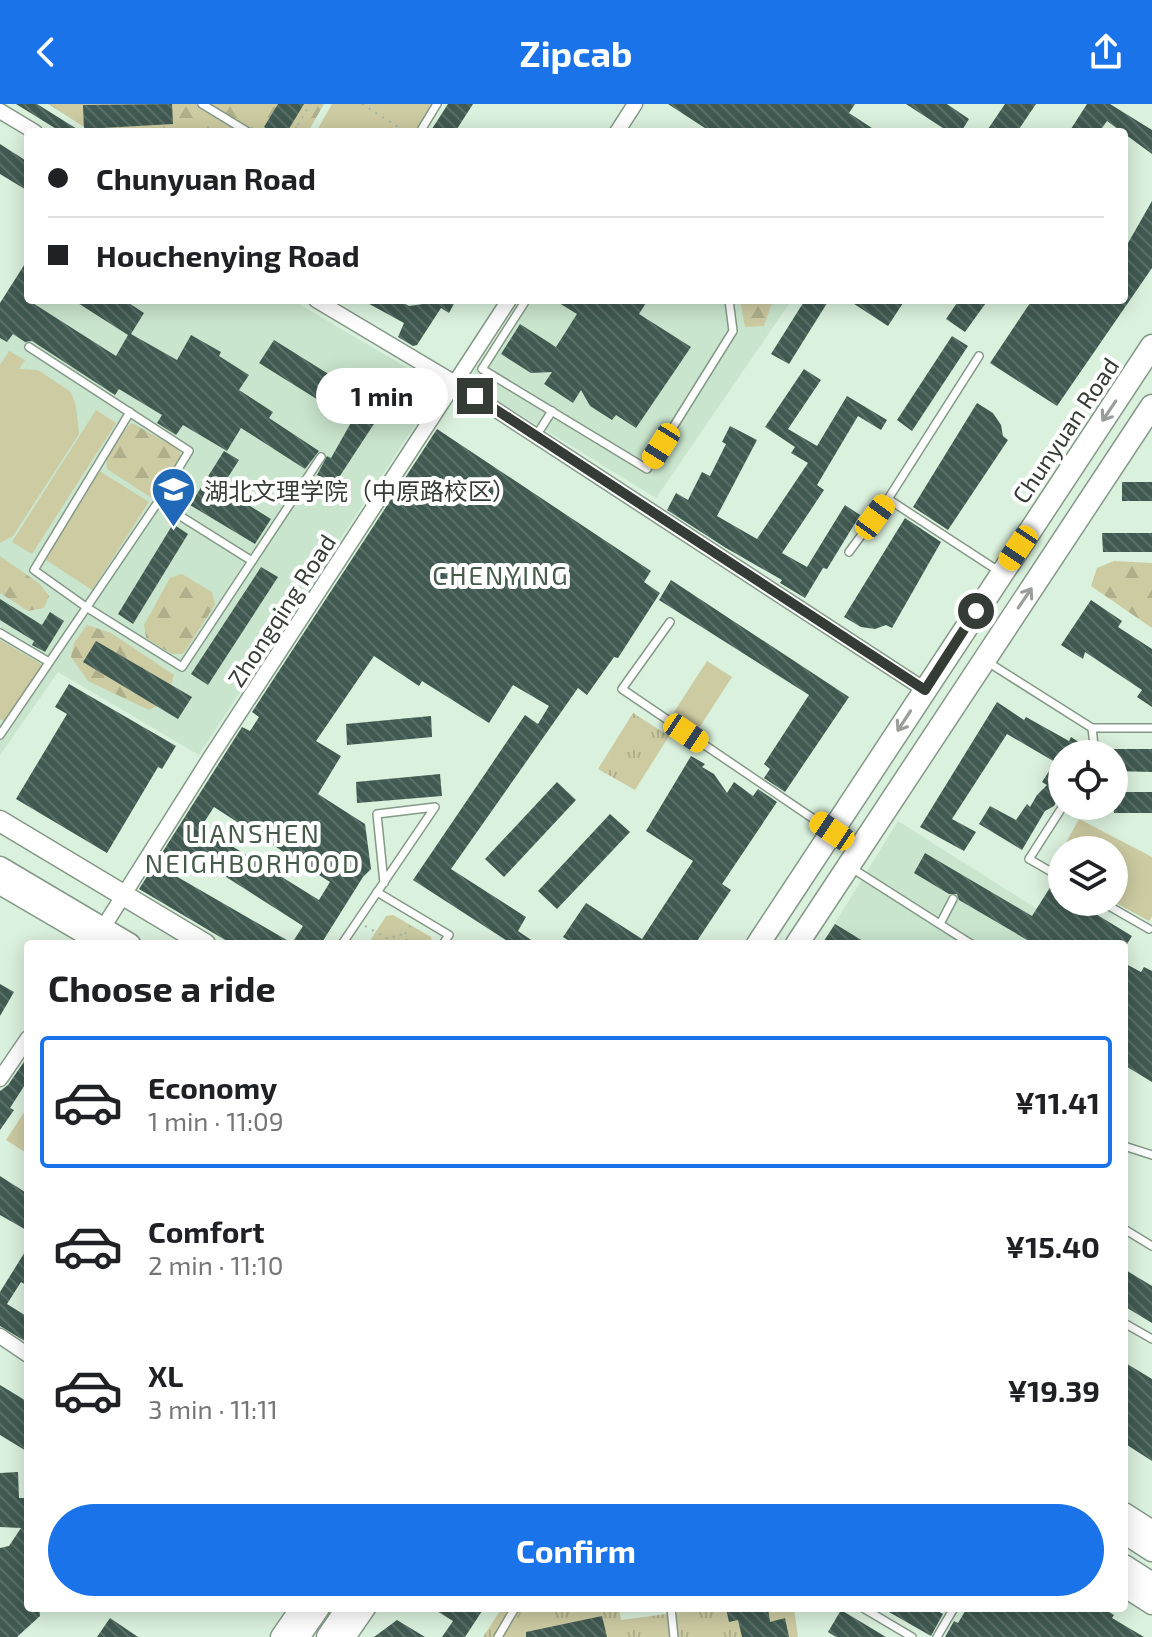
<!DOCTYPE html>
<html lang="en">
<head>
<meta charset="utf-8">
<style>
	body { margin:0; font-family:"Exo 2","Noto Sans SC",sans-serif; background:#f6f6f6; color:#202124; height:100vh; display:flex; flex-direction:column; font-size:30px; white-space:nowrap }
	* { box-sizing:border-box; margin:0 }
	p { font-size:26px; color:#757577 }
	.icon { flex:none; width:44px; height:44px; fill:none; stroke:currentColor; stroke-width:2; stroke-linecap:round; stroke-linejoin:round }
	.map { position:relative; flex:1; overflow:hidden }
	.sheet { position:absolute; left:24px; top:836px; width:1104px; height:672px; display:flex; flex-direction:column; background:#fff; border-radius:8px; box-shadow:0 4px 20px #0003 }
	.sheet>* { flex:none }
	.banner { position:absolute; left:24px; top:24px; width:1104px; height:176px; border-radius:8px; box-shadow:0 4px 20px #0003; display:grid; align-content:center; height:176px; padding:0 24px; background:#fff }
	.tools { position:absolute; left:1048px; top:636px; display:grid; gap:16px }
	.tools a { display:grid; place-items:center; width:80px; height:80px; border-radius:50%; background:#fff; box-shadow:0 4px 20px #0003; font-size:40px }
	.end { position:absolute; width:36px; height:36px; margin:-18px; border:10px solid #343c35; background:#fff; box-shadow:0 0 0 4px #fff }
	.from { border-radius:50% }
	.bubble { position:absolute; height:56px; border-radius:28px; background:#fff; box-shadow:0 4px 20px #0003; font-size:26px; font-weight:700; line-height:56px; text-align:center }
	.car { position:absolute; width:24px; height:48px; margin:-24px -12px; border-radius:10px; box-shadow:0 0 6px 2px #0007; background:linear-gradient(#f5c518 24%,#345 0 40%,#f5c518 0 76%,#345 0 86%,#f5c518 0) }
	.banner b { display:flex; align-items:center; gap:28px; height:76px; font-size:30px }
	.banner b+b { border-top:2px solid #e0e0e0 }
	.banner i { width:20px; height:20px; background:#202124 }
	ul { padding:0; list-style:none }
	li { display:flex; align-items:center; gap:24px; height:132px; margin:0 16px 12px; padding:0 8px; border:4px solid transparent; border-radius:8px }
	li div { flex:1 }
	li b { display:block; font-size:30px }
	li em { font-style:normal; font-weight:700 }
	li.selected { border-color:#1a73e8 }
	li>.icon { width:72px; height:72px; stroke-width:1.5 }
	h2 { padding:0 24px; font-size:36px; line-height:96px }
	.button { display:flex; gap:16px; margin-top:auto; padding:16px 24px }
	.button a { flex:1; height:92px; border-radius:48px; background:#1a73e8; color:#fff; font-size:32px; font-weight:700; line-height:92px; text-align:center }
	header { display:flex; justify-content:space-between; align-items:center; height:104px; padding:0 24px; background:#1a73e8; color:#fff; font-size:36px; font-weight:700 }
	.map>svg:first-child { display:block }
</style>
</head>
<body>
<header><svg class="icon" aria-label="back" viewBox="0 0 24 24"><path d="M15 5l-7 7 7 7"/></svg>Zipcab<svg class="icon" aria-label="share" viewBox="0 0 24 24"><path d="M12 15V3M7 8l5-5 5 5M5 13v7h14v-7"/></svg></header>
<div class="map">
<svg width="1152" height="1533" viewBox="0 0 1152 1533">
	<defs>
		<pattern id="forest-firs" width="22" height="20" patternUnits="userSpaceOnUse" patternTransform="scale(2)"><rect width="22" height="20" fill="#cccba2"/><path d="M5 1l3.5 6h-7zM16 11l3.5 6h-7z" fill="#b0af8c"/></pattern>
		<pattern id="park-tufts" width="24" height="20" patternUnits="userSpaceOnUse" patternTransform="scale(2)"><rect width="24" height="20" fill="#cccba2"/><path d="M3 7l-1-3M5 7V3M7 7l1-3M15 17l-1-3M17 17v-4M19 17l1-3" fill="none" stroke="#b0af8c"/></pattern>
		<pattern id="building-back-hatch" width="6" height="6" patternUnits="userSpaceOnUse" patternTransform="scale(2)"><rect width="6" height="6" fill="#405a51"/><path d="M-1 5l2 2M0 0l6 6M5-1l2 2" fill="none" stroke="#5a6f68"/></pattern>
	</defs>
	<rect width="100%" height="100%" fill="#daf1dd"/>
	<g fill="#c9e5cd">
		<path d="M28,193v3h264l148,87 -241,368 -141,-83 -58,83v-417z"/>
		<path d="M520,196h270l1,1 -135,197 -189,-116z"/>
		<path d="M898,717l194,123h-270z"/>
	</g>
	<g fill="#cccba2">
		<path d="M332,0h105l-17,28h-104z"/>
		<path d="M9,247l16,9 -6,9 19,1 33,22 5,14 3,28 -66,102 -13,7v-178z"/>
		<path d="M96,306l20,13 -84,131 -20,-12z"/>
		<path d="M98,366l51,32 -57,88 -49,-32z"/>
		<path d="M0,536l43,25 -38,57 -5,-3z"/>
		<path d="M707,557l25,16 -33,51 -25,-16z"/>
		<path d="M1079,715l73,38v59l-3,5 -35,-19v-52h-52z"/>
		<path d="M393,811l38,22 1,7h-64l18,-28z"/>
	</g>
	<g fill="url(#forest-firs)">
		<path d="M48,0h276l-16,28h-216z"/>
		<path d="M740,196h33l-9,26 -19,1z"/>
		<path d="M132,319l46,26 4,8 -25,38 -7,2 -43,-28c-3,-17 12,-36 25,-46z"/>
		<path d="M0,452l40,28 9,12 -5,12 -16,3 -28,-18z"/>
		<path d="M1114,457l38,2v65l-61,-42 6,-18z"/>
		<path d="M182,470l30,18 3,13 -32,49h-11l-26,-16 -2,-13 26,-47z"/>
		<path d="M87,521l24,8 63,42 -8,26 -17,9 -61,-29 -17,-24 3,-14z"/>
	</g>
	<g fill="url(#park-tufts)">
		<path d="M633,609l36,23 -34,54 -37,-21z"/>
		<path d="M28,1002v48l-22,-14z"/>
		<path d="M502,1504h117l2,12 91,-12h82l4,29h-315z"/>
	</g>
	<g fill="url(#building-back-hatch)" fill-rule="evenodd">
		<path d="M16,0h21l40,25 -19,1z"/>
		<path d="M172,0l1,20 -89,5 -1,-24z"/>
		<path d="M278,0h26l-17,28h-15l-8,-5z"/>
		<path d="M448,0h25l-18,28h-25z"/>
		<path d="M668,0h187l-6,9 29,19h-167z"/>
		<path d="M906,0h41l22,15 -8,13h-12z"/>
		<path d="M1005,0h31l-19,28h-31z"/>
		<path d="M1087,0h23l42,26v24l-45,-33 -8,11h-30z"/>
		<path d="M0,40l28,18v29l-28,-17z"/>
		<path d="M1152,97v67l-95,138 -67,-43 42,-63h92v-50z"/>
		<path d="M28,155v41l88,56 12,-21 -55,-35h51l20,13 -13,21 46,26 14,-25 30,17 -2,4 30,19 -10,15 34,22 -4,6 50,33 -14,18 -64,-41 -14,23 -44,-26 -7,10 -19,-12 5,-8 -43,-26 -4,6 -83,-54 -7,1 -12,-8 -6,8 -7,-4v-35z"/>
		<path d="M362,196h36l11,6 21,-3 -3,-3h29l-7,13 -8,-5 -24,37 -4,1 -15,-9 6,-14z"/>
		<path d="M554,196h94l-9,14 52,33 -55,81 -20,-13 -4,5 -22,-14 -9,-16 -8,13 -29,-19 8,-12 -21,1 -30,-19 19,-30 36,23 21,-33z"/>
		<path d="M805,196h24l-40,64 -18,-10z"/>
		<path d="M848,196h57l-17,26z"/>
		<path d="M959,196h29l-23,32 -19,-13z"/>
		<path d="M952,232l16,10 -56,85 -15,-11z"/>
		<path d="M274,236l88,55 6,-10 17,6v16l-51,78 -17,-10 10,-19 4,2 21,-37 -93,-58z"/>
		<path d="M804,265l17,11 -33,49 29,17 30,-50 40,24 -6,10 -23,-14 -41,69 7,5 -42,63 25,14 38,-62 15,10 -33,54 -4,-1 -18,30 -25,-15 2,-3 -56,-32 -59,-38 9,-17 12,7 14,-28 8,4 16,-32 -4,-2 8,-16 27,14 -40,76 40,23 51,-76 -17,-10 4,-6 -30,-20z"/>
		<path d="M977,299l16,10 8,12 2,11 5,4 -60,90 -35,-23z"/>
		<path d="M437,325l214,142 -7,11 16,11 -42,65 -4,-1 -27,38 -9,-7 -127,181 75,48 -8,14 19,13h-25l-99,-64 112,-165 13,9 11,-18 -36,-21 -24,38 -67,-42 -3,5 -45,-30 -58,85 25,15 -23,38 47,30 6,45 -8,8 -42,67h-89l-93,-55 103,-162 8,4 9,-14 -7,-5zM214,703l116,75 -11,18 -118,-73zM187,748l116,74 -11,17 -118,-68z"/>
		<path d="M224,347l15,9 -18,28 50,31 -16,25 -65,-39z"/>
		<rect x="1122" y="378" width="30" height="19"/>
		<path d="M905,414l36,24 -49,86 -6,-3 -11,4 -14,-2 -17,-10z"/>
		<path d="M173,420l15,10 -55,90 -15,-10z"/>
		<path d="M1102,429h50v19h-49z"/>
		<path d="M261,463l17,10 -70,108 -17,-11z"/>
		<path d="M671,476l178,117 -64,95 -21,-14 6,-9 -6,-5 45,-69 -150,-95z"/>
		<path d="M0,495l42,26 8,-13 14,9 -19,31 -13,-7 2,-4 -34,-21z"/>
		<path d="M1091,496l31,21 -4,6 34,22v58l-15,-10 5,-7 -57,-38 -2,7 -22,-14z"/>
		<path d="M96,537l96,56 -14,22 -95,-57z"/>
		<path d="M69,580l107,62 -14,23 -4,-2 -51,86 -91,-54 51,-85 -12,-7z"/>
		<path d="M997,598l27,18 2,-3 43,24 2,-4 17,11v6h-26v37l-8,15 -9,5 -23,39 -43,-26 11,-18 26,14 11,-16 3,3 7,-12 10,-10 -5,-3 13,-20 -48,-28 -55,85 24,13 -12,19 -44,-24z"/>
		<path d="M431,612l1,21 -85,8 -1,-21z"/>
		<path d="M1114,645h38v23l-38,-1z"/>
		<path d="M691,652l14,8 -3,3 12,7 13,19 7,-11 19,14 5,-7 19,13 -55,82 9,6 -36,54h-121l-11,-7 23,-34 56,36 51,-78 -47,-30z"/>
		<path d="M440,670l2,22 -85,7 -1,-21z"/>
		<path d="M557,678l19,18 -72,77 -19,-18z"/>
		<rect x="1114" y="688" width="38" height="21"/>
		<path d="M610,710l20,18 -73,77 -19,-18z"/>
		<path d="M925,749l107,63 19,-30 11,7v9h14l56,34 -5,8h-93l-75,-44 -2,-6h-8l-35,-21z"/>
		<path d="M835,820l33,20h-46z"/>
		<path d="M1124,859l17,9 3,-5 8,4v111l-28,-17z"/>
		<path d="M0,880l14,8 -14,24z"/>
		<path d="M28,952v24l-18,28 4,2 -14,20v-39l8,-6z"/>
		<path d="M0,1072l28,18v37l-28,-16z"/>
		<path d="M28,1143v39l-7,-4 -14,22 21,13v26l-28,-17v-34z"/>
		<path d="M1124,1165l28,17v37l-28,-17z"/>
		<path d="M1124,1258l28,17v82l-28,-18z"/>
		<path d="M0,1281l28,17v50l-28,-17z"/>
		<path d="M18,1368l1,26h9v110h11l1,8 -23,21h-17v-89l9,-2 12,-18 -21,-1v-54z"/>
		<path d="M432,1504h52l-19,29h-23l11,-16z"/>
		<path d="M726,1504h42l2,14 15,-4 4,19h-47l-4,-17 -9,2z"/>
		<path d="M882,1504h50l11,6 -12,22z"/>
		<path d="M967,1504h135l12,7 -2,3 32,19h-199l9,-16 4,2z"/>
		<path d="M841,1506l45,27h-50l-8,-5z"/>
		<path d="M602,1512l5,21h-81v-5z"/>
		<path d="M110,1514l28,19h-41z"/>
		<path d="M397,1516l28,17h-51z"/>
	</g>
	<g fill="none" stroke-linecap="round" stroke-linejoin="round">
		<defs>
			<g id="lane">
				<path d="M202,0l46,28"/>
				<path d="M420,28l17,-28"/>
				<path d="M526,196l-44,69 165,100 86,-138 -4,-31"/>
				<path d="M979,252l-91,143 112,73"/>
				<path d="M130,308l-96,158 52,37 96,60 139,-210"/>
				<path d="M536,332l16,-25"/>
				<path d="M158,398l94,59"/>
				<path d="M849,448l39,-53"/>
				<path d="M670,518l-48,67 208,141"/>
				<path d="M0,529l49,29"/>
				<path d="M986,557l106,67h60"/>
				<path d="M1092,624l3,26"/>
				<path d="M0,631l158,-233 31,-51 -160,-104"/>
				<path d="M850,763l121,77"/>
				<path d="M1062,774l-33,-19 34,-53"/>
				<path d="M377,788l72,43 -6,9"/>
				<path d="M1102,798l47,27"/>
				<path d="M940,820l13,-25"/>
				<path d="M342,840l93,-137 -58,7 7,69"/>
				<path d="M1124,1042l28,9"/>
				<path d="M1124,1125l28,17"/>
				<path d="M1124,1219l28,16"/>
				<path d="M671,1504l3,29"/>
				<path d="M863,1504l49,29"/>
				<path d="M498,1533l17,-29"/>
				<path d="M937,1533l17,-29"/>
			</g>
			<g id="street">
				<path d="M0,7l35,21"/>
				<path d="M617,28l18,-28"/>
				<path d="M316,196l139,83 470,307"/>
				<path d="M99,830l111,-176 299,-458"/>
				<path d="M0,975l28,-41"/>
				<path d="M0,1232l28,19"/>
			</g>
			<g id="secondary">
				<path d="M0,717l205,123"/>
				<path d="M0,763l130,77"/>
				<path d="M0,780l103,60"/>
				<path d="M1124,1409l28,18"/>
				<path d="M1124,1429l28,18"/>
				<path d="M1124,1461l28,18"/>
				<path d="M1124,1482l28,18"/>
				<path d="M281,1533l20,-29"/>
				<path d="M345,1533l20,-29"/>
			</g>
			<g id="primary">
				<path d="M758,840l394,-598"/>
				<path d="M797,840l355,-538"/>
				<path d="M298,1533l20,-29"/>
				<path d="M328,1533l20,-29"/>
			</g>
		</defs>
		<use href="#lane" stroke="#849987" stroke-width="10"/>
		<use href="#street" stroke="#849987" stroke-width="17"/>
		<use href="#secondary" stroke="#849987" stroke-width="23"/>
		<use href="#primary" stroke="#849987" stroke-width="25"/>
		<g stroke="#a3b6a6" stroke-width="2" stroke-dasharray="2 6" stroke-linecap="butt">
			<path d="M362,0l44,28"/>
			<path d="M294,28l16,-28"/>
			<path d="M365,822l25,14"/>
			<path d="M405,830l7,-11"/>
			<path d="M409,839l11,1"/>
			<path d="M390,840l1,-6 8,-4 7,4 1,6"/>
		</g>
		<use href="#lane" stroke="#fff" stroke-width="7"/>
		<use href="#street" stroke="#fff" stroke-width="14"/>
		<use href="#secondary" stroke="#fff" stroke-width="20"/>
		<use href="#primary" stroke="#fff" stroke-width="22"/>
	</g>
	<defs><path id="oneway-shaft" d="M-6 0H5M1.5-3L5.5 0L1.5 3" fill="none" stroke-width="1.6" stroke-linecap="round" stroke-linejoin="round" transform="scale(2)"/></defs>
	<g stroke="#9a9e9a">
		<use href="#oneway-shaft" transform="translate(1109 307) rotate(124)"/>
		<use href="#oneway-shaft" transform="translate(1025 494) rotate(-56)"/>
		<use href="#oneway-shaft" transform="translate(904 617) rotate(123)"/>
	</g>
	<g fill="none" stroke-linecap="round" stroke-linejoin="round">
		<path stroke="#343c35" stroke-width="10" d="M475,292l450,294 51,-79"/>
	</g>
	<defs>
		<symbol id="university-pin" viewBox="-11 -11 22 30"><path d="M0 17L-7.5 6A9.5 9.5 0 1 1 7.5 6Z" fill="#1f69b8" stroke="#fff"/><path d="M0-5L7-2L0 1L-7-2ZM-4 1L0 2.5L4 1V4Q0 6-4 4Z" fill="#fff"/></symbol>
	</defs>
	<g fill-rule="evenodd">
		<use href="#university-pin" x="148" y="360" width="51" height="69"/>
	</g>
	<g text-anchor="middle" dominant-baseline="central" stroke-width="8" stroke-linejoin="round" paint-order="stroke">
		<g font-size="24" fill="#343c35" stroke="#fff">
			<text transform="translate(1065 326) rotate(-56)">Chunyuan Road</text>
			<text transform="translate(281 506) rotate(-57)">Zhongqing Road</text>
		</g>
		<g font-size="24" fill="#343c35" stroke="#fff" text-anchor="start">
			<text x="204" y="386">湖北文理学院（中原路校区）</text>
		</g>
		<g font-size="26" letter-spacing="2" fill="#475b4a" stroke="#fff">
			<text x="501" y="470">CHENYING</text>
			<text x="253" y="728">LIANSHEN<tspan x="253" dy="30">NEIGHBORHOOD</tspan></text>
		</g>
	</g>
</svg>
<div class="tools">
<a><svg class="icon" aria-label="locate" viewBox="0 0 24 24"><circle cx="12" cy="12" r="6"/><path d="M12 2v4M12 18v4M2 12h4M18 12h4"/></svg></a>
<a><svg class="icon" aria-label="layers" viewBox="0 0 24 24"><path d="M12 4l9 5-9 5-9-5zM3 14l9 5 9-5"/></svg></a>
</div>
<i class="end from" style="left:976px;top:507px"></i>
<i class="end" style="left:475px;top:292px"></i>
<div class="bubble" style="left:316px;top:264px;width:132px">1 min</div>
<i class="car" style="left:661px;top:342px;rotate:212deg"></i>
<i class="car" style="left:875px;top:413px;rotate:36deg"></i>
<i class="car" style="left:1018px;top:444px;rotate:214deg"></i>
<i class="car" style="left:686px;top:629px;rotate:124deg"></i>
<i class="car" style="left:832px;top:727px;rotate:304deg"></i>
<div class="banner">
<b><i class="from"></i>Chunyuan Road</b>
<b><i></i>Houchenying Road</b>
</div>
<section class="sheet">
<h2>Choose a ride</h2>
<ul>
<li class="selected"><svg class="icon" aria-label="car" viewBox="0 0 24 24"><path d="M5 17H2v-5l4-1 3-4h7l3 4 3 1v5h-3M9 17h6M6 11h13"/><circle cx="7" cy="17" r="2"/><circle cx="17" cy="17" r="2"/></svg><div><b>Economy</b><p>1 min · 11:09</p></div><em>¥11.41</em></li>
<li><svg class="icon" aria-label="car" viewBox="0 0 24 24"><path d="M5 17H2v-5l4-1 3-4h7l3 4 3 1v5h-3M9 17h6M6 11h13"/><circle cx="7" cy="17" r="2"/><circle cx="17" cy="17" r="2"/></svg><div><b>Comfort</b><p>2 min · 11:10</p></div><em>¥15.40</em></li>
<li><svg class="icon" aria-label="car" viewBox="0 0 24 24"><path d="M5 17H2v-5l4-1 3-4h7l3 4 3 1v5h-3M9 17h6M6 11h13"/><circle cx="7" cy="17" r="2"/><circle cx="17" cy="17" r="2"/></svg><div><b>XL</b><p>3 min · 11:11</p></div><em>¥19.39</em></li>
</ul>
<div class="button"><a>Confirm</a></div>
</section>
</div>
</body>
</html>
